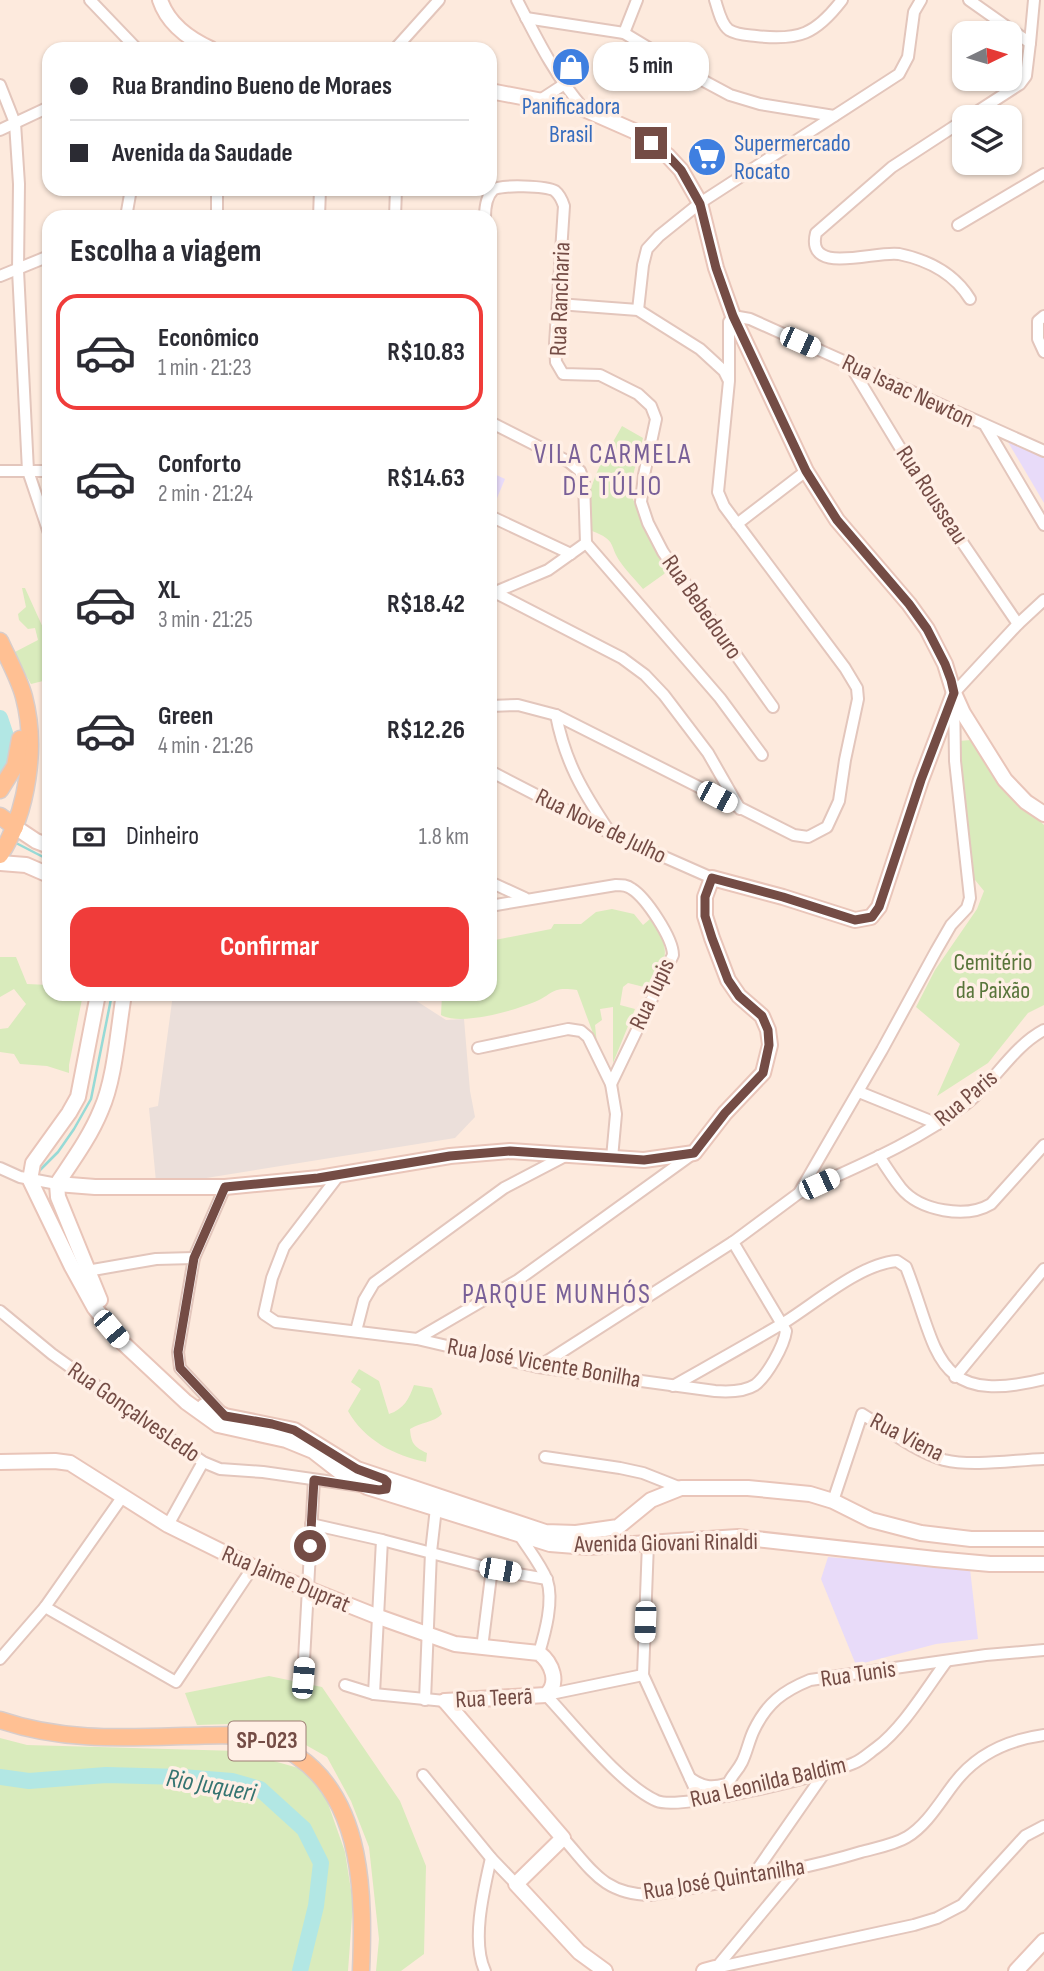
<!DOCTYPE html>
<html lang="pt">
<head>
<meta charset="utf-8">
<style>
	body { margin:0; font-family:"Sofia Sans Condensed",sans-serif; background:#f7f7f7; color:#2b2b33; height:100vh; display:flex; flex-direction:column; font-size:26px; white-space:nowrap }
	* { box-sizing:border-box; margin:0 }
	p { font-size:23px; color:#7c7c81 }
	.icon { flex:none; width:38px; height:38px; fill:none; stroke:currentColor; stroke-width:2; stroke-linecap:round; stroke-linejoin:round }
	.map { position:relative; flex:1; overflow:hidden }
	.panel { position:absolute; left:42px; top:210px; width:455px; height:791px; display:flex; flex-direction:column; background:#fff; border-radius:21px; box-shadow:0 2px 5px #0004 }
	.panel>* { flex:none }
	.banner { position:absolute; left:42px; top:42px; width:455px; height:154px; border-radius:21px; box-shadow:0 2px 5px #0004; display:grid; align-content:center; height:154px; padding:0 28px; background:#fff }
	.needle { width:46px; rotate:85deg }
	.buttons { position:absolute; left:952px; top:21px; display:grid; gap:14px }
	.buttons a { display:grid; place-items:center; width:70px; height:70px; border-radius:14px; background:#fff; box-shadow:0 2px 5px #0004; font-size:35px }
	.end { position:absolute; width:32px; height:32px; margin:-16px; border:9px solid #744c45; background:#fff; box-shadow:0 0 0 4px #fff }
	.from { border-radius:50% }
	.bubble { position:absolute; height:49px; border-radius:21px; background:#fff; box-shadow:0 2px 5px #0004; font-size:23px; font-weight:700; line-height:49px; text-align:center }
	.car { position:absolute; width:21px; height:42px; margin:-21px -10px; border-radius:9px; box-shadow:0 0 5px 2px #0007; background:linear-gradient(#fff 24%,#345 0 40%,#fff 0 76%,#345 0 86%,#fff 0) }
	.banner b { display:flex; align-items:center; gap:24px; height:66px; font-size:26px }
	.banner b+b { border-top:2px solid #e1e1e2 }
	.banner i { width:18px; height:18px; background:#2b2b33 }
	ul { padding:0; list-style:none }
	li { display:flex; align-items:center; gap:21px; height:116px; margin:0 14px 10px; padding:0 14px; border:4px solid transparent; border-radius:21px }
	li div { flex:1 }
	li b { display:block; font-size:26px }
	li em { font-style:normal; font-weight:700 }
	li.active { border-color:#f03c3a }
	li>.icon { width:63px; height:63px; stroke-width:1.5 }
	h2 { padding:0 28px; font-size:32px; line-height:84px }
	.pay { display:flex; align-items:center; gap:18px; height:77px; padding:0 28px; font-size:26px }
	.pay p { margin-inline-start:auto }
	.button { display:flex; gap:14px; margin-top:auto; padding:14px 28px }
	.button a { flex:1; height:80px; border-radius:21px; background:#f03c3a; color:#fff; font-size:28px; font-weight:700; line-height:80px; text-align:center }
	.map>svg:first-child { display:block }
</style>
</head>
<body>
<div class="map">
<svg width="1044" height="1971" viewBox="0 0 1044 1971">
	<rect width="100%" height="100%" fill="#fdeadd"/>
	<path fill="#ebdfda" d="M173,994h218l24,6 31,20 18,-1 6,72 5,26 -20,21 -255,41 -44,3 -7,-74 9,-2z"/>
	<g fill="#e8dbf9">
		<path d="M1008,442l36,14v47z"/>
		<path d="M490,472l15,7 -13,31 -2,-1z"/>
		<path d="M828,1557l142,12 8,70 -42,5 -80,21 -35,-86z"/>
	</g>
	<g fill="#d9ebbc">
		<path d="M622,426l21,12 -14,52 26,60 15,16 -6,8 -21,15c-7,-9 -16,-17 -22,-26 -13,-18 -3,-22 -29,-32 -13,-39 12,-72 30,-105z"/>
		<path d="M22,588h3l24,53v51l-6,-11 -12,3 -18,-31 25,-13 -3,-12 -7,1 -9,-9 -1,-6 8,-7z"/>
		<path d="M971,740l27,43 46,42v180l-16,8 -40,50 -51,33 23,-52 -44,-37 19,-37 42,-61 7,-18 -13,-16 -12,-134z"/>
		<path d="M612,909l22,5 9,11 7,-6c22,30 17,38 2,70l-24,-6 -5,4 -3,18 15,4 -22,54v-56l-13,2 2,11 -7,5 2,19 -20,-54c-28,-4 -23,5 -45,13 -20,8 -72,23 -91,12l1,-21h48v-53l61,-12 3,-5h27l15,-12z"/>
		<path d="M0,957h16l11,27 22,1v9h34l-14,71v8l-22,-7 -27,-2 -6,-10 -14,-2v-23l8,-1 18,-24 -12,-15 -14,8z"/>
		<path d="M359,1369l20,12 10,33c15,-5 20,-15 25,-29l18,3 10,26c-9,9 -21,8 -32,15 1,14 4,18 17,24l-1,9c-31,-6 -62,-22 -78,-51l13,-22 -10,-7z"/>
		<path d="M269,1676l53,11 78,114 26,65 -2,88 -23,17h-25l3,-32 -10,-92 -18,-46 -24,-44 -60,-34 -70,2 -12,-32z"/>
		<path d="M0,1738l27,7 211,6 64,18 23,26 20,57 8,51 -5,68h-348z"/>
	</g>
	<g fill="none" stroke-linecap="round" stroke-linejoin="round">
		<g stroke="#97dad6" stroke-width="2.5">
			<path d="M16,843l33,17"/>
			<path d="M37,1173l21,-21 16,-23 17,-30 21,-105"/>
		</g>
		<g stroke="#b2e7e4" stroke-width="16">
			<path d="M0,718l8,24 -8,22"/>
			<path d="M0,1777l29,4 77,-6 76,2 50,4 28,8 44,40 17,34 -5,43 -16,65"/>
		</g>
		<defs>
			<g id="street">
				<path d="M90,0l47,49"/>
				<path d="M517,0c20,39 38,76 67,109"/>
				<path d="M715,0c3,9 6,24 14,30 8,5 19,5 27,6 43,5 60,-2 86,-36"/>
				<path d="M969,0l61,43 4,-43"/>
				<path d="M526,18l98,15 78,47 28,15 30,9 74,12"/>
				<path d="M624,33l13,-33"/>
				<path d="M395,49l44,-49"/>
				<path d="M0,85l15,38 4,61 -1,86 10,201 21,62"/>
				<path d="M540,100l23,-15"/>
				<path d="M969,117l51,-33 6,-8 4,-33"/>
				<path d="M964,120l-72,47 -76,66c-11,44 60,17 83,21 29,6 55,19 71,45"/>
				<path d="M0,130l49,-23"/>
				<path d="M217,189v28"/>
				<path d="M126,217l5,-28"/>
				<path d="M319,217l1,-28"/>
				<path d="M395,217l1,-28"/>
				<path d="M485,217c0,-10 1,-20 8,-27 7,-6 54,-4 62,1 5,4 7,9 9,15l-9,138 1,18 7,12 37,1 38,19 13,12 5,13 -12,56 -3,27 7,21 15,29 110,155"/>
				<path d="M958,225l86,-51"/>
				<path d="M0,276l49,-20"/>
				<path d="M558,304l80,6 62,39 24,22 4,8"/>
				<path d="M638,310l5,-45 4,-16 12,-13 41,-33 199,-129 9,-17 6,-45 7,-12"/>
				<path d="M1044,316l-6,5v18l6,13"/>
				<path d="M850,365l69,114 99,145"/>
				<path d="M490,422l79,40 11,9 4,11 2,61"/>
				<path d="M986,427l58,98"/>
				<path d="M0,471h49"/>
				<path d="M490,516l81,38"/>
				<path d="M737,524l69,-53"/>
				<path d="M586,543l134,155 42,57"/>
				<path d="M493,593l55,-23 38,-27"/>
				<path d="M496,593l126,65 23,17 19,20 44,58 32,56"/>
				<path d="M490,706l28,-1 38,10 238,120 14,2 19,-10 12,-26 6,-41 13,-61 -1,-11 -12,-20 -121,-162 -6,-14 11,-111v-59l4,-6 17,3 294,132"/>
				<path d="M556,715c9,47 27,77 53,116"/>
				<path d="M490,771l120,62 102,45"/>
				<path d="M490,882l35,16"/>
				<path d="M490,906l126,-21c6,0 11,0 16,4 14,9 41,49 41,66l-62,129"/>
				<path d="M478,1048l90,-19 13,2 7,6 23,47 5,30 -4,44"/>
				<path d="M859,1092l79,32"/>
				<path d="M879,1156c7,11 14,22 22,32 19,23 65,31 90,16l53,-59"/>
				<path d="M0,1168l20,9 37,7"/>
				<path d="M339,1175l-55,72 -12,31 -8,36 12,8 141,17 121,28 177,24c13,1 29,1 40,-6 12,-9 29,-39 31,-54l-53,-89"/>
				<path d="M799,1193c57,-26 117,-50 167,-89 28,-21 46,-57 78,-74"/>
				<path d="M87,1271l69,-12 38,-1"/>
				<path d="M0,1311l52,43 151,108 17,7 43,3 98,14"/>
				<path d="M356,1331l8,-31 10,-17 130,-95 63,-33"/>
				<path d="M417,1339l101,-59 176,-127"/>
				<path d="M538,1367l195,-125 66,-49 83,-143 54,-99 15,-26 16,-17 3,-10 -15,-137 -1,-68 64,-69 26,-24"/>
				<path d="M955,1377l89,-108"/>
				<path d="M673,1386c37,-21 75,-42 112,-64 32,-20 75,-58 112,-61l9,6c33,84 26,140 138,112"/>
				<path d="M221,1412l-41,-44 -2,-16 16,-94 31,-71"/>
				<path d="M545,1457l75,11 23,5 38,15"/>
				<path d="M833,1501l29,-87c26,16 53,37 82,46 29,7 70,0 100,-1"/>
				<path d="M311,1524l71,16 118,31 47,8"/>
				<path d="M168,1525l35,-63"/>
				<path d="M520,1536c9,14 21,29 27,44 7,21 -2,53 -8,73"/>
				<path d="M648,1543l-5,132 57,125"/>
				<path d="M45,1607l131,75 77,-115"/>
				<path d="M482,1648l10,-80"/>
				<path d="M0,1659l45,-52 78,-111"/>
				<path d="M303,1678l11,-198"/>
				<path d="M345,1685l29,9 71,7"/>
				<path d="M374,1694l8,-154"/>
				<path d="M546,1695c28,30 76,91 111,106 24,10 169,-26 197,-38 8,-3 15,-10 22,-15 27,-20 50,-59 70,-86"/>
				<path d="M546,1695l97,-20"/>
				<path d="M425,1700l6,-148 5,-44"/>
				<path d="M423,1775l68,83 25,26"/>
				<path d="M690,1778c13,9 21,10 36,6"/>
				<path d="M727,1796c-1,-18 8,-20 15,-34 5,-10 7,-22 12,-32 13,-27 29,-39 56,-50l176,-25 58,-5"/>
				<path d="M563,1838c29,32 40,56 88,57 70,-13 142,-22 210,-43 14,-4 33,-7 46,-15 19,-11 33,-35 46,-52 22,-30 54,-45 91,-50"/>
				<path d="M752,1877l73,-105"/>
				<path d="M715,1968l199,-43 23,-7 25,-13 63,-69 19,-10"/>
				<path d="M716,1968l83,-100"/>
				<path d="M485,1971c-14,-30 -1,-82 6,-113"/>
			</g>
			<g id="secondary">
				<path d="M160,0c8,24 29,39 51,49"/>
				<path d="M490,91l94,18 50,22 34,25 13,14 19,33 16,65 17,48 73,155 31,49 72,84 18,25 18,35 9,29 9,20 42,67 21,22 18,12"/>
				<path d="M15,827l21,14 13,5"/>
				<path d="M0,863l26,2 23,10"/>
				<path d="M98,994l-20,103 -9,16 -36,50 -3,17 42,87 22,40 29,36 63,59 32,23 68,15 27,11 27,21 27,15 183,57 38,3 150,-10 197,22 55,5h54"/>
				<path d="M57,1184l38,3h130l94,-9 131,-22 60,-5 134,9 50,-7 31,-40 38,-40 7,-28 -2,-15 -6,-14 -23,-20 -11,-16 -16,-42 -7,-22v-19l7,-19 71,19 72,23 16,-3 8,-10 42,-127 33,-87"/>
				<path d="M57,1184l1,13 42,103"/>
				<path d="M57,1184c16,-24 33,-47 44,-74 14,-31 17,-81 23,-116"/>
				<path d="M204,1406l21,10 69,14 63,39 188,63 31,1 42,-6 33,-27 30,-12h67l62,6 23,7 38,19 50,13 50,6h73"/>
				<path d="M0,1462l55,-1 15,2 98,62 85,42 123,49 79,28 84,9c13,10 21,30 7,42l-101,6"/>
				<path d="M445,1701l118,137 -47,46 63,68 26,19"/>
				<path d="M704,1971l11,-3 1,3"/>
				<path d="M1016,1971l28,-30"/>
			</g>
			<g id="primary">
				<path d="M0,641c8,18 19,37 24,56 13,49 4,115 -24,158"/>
				<path d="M0,790l15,-24 5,-27"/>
				<path d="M0,816l15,11"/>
				<path d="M0,1720c61,21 121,18 185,16 24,0 50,-3 74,2 14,3 27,10 38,18 67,45 67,142 64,215"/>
			</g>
		</defs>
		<use href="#street" stroke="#e3c6bc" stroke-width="14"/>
		<use href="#secondary" stroke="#e9c5b9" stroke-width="18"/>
		<use href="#primary" stroke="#d8cdcb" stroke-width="19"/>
		<use href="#street" stroke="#fff" stroke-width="10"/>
		<use href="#secondary" stroke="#fff" stroke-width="14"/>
		<use href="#primary" stroke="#ffc093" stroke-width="16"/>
	</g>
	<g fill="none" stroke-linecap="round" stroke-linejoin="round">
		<path stroke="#744c45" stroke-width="9" d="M310,1546l4,-66 65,10 7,-1 1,-7 -3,-3 -27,-10 -63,-39 -22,-6 -47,-8 -45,-48 -2,-16 16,-94 31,-71 93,-9 132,-22 60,-5 134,9 50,-7 31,-40 38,-40 6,-28 -1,-15 -6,-14 -23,-20 -11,-16 -16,-42 -7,-22v-19l7,-19 71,19 72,23 17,-3 7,-10 42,-127 33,-87 -3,-13 -6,-16 -18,-35 -18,-25 -72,-84 -31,-49 -73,-155 -17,-48 -16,-64 -19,-34 -13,-14 -17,-13"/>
	</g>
	<defs>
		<symbol id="shop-disc" viewBox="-11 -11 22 22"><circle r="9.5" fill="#3f7fe0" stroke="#ffefe5"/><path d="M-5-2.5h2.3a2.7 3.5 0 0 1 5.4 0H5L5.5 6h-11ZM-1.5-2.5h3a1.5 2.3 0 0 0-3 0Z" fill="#fff"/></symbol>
		<symbol id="supermarket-disc" viewBox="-11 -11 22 22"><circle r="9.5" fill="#3f7fe0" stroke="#ffefe5"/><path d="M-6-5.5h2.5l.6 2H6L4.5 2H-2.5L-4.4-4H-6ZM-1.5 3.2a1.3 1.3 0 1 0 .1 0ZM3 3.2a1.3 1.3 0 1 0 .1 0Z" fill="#fff"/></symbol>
	</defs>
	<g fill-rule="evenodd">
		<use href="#shop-disc" x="549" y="45" width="44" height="44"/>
		<use href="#supermarket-disc" x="685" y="135" width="44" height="44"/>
	</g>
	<g text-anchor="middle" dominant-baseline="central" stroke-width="7" stroke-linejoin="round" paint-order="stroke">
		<rect fill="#ffefe5" stroke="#9e7d75" stroke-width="2" x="228.5" y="1721.5" width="77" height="39" rx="5"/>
		<g font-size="23" font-weight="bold" fill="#744c45">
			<text x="267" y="1741">SP-023</text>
		</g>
		<g font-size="24" fill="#366cbe" stroke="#ffefe5">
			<text x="571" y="106">Panificadora<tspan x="571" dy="28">Brasil</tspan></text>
			<text x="734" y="143" text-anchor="start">Supermercado<tspan x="734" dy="28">Rocato</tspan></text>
		</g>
		<g font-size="24" fill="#744c45" stroke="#ffefe5">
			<text transform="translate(560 299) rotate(-88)">Rua Rancharia</text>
			<text transform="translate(908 391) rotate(25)">Rua Isaac Newton</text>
			<text transform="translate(932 495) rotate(57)">Rua Rousseau</text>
			<text transform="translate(702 607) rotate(55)">Rua Bebedouro</text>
			<text transform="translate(601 826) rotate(26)">Rua Nove de Julho</text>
			<text transform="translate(652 994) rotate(-65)">Rua Tupis</text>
			<text transform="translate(966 1098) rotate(-40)">Rua Paris</text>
			<text transform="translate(544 1363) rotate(10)">Rua José Vicente Bonilha</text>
			<text transform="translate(134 1412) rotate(35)">Rua GonçalvesLedo</text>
			<text transform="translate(907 1437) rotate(27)">Rua Viena</text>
			<text transform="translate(666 1543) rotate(-1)">Avenida Giovani Rinaldi</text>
			<text transform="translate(286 1579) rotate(23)">Rua Jaime Duprat</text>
			<text transform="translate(858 1674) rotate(-8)">Rua Tunis</text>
			<text transform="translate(494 1698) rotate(-3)">Rua Teerã</text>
			<text transform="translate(768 1782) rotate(-13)">Rua Leonilda Baldim</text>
			<text transform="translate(724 1879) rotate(-9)">Rua José Quintanilha</text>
		</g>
		<g font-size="24" fill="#58753a" stroke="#ffefe5">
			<text x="993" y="962">Cemitério<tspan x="993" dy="28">da Paixão</tspan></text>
		</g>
		<g font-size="26" font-style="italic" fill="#357471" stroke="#ffefe5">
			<text transform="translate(211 1786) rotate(10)">Rio Juqueri</text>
		</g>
		<g font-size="28" letter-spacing="2" fill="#796098" stroke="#ffefe5">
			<text x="613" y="454">VILA CARMELA<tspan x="613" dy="32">DE TÚLIO</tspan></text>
			<text x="557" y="1294">PARQUE MUNHÓS</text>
		</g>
	</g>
</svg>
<div class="buttons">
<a><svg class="needle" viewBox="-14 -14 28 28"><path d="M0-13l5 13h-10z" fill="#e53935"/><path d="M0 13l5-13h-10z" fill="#7c7c81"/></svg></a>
<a><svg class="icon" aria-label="layers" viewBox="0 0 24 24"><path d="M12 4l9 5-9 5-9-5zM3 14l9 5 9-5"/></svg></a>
</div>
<i class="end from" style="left:310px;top:1546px"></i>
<i class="end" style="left:651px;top:143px"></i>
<div class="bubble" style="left:593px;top:42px;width:116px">5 min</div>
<i class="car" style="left:800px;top:342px;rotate:114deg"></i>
<i class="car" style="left:717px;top:797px;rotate:118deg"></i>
<i class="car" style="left:819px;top:1184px;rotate:65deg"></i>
<i class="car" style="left:111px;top:1329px;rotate:140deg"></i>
<i class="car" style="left:500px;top:1570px;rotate:100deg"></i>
<i class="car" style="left:645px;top:1622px;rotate:182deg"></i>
<i class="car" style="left:303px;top:1678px;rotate:5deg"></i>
<div class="banner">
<b><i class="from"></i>Rua Brandino Bueno de Moraes</b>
<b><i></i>Avenida da Saudade</b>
</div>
<section class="panel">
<h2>Escolha a viagem</h2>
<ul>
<li class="active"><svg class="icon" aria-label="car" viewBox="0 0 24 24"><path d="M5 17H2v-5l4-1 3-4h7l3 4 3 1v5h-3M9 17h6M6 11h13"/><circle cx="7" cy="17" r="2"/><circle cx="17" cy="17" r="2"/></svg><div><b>Econômico</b><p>1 min · 21:23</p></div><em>R$10.83</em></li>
<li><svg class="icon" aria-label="car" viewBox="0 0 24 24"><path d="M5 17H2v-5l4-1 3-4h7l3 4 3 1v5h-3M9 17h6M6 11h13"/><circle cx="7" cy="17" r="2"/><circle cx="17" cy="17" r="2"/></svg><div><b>Conforto</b><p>2 min · 21:24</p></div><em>R$14.63</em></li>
<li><svg class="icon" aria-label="car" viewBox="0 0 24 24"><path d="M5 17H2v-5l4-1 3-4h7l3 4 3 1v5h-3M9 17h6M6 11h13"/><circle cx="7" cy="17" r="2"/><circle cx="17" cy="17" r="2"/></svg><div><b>XL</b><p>3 min · 21:25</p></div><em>R$18.42</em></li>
<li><svg class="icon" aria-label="car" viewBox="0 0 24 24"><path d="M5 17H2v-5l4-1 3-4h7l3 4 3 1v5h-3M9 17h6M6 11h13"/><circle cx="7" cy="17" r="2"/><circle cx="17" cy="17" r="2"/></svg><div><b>Green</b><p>4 min · 21:26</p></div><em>R$12.26</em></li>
</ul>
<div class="pay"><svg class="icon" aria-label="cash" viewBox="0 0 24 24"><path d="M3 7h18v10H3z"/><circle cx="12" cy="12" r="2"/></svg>Dinheiro<p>1.8 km</p></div>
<div class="button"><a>Confirmar</a></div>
</section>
</div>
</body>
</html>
